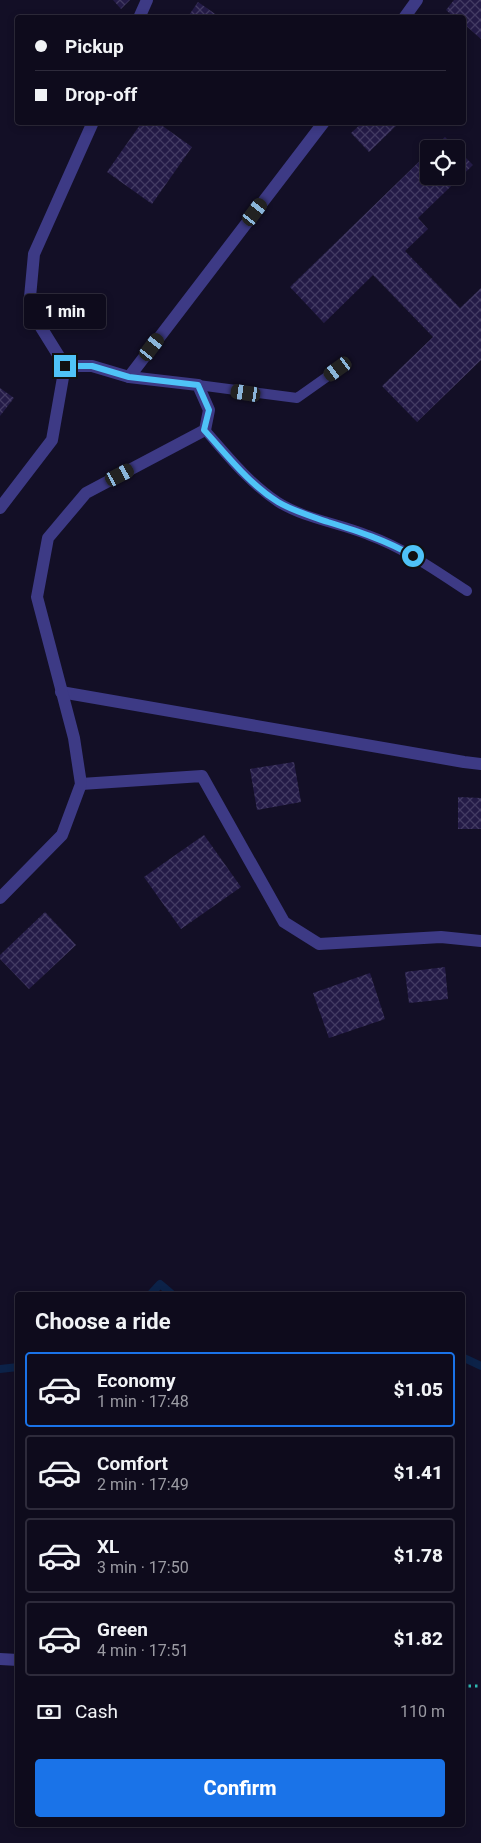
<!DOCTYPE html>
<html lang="en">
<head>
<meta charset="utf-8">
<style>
	body { margin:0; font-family:Roboto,sans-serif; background:#1c1929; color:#f1f3f6; height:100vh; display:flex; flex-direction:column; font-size:19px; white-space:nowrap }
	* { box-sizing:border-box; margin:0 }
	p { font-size:16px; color:#9b9ba3 }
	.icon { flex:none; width:28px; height:28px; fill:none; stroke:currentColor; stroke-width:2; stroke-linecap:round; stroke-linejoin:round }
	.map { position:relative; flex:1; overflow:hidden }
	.side { position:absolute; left:15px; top:1292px; width:450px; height:535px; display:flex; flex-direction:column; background:#0e0b1c; border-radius:5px; box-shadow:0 2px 8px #0003,0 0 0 1px #2e2b3b }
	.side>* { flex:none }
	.hud { position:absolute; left:15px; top:15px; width:451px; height:110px; border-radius:5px; box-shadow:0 2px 8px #0003,0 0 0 1px #2e2b3b; display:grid; align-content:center; height:110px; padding:0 20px; background:#0e0b1c }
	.tools { position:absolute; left:420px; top:140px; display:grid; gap:10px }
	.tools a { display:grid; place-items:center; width:45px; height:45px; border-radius:5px; background:#0e0b1c; box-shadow:0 2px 8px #0003,0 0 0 1px #2e2b3b; font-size:25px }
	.end { position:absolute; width:22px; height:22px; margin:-11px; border:6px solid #4fc3f7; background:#111; box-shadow:0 0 0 2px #111 }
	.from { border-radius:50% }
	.bubble { position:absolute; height:35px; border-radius:5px; background:#0e0b1c; box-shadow:0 2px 8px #0003,0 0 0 1px #2e2b3b; font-size:16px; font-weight:800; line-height:35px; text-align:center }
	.car { position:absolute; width:15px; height:30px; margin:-15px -8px; border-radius:6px; box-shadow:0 0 4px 1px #0007; background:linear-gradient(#222 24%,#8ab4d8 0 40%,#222 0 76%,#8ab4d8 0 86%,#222 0) }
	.hud b { display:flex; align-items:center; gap:18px; height:48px; font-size:19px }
	.hud b+b { border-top:1px solid #2e2b3b }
	.hud i { width:12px; height:12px; background:#f1f3f6 }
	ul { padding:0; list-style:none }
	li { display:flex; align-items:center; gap:15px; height:75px; margin:0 10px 8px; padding:0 10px; border:2px solid #2e2b3b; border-radius:5px }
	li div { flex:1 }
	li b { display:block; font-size:19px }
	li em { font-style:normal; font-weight:800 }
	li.current { border-color:#1a73e8 }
	li>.icon { width:45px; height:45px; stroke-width:1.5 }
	h2 { padding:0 20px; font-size:22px; line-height:60px }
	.pay { display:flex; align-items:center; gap:12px; height:55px; padding:0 20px; font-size:19px }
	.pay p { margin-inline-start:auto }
	.cta { display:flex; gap:10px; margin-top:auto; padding:10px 20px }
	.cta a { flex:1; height:58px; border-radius:5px; background:#1a73e8; color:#fff; font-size:20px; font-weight:800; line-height:58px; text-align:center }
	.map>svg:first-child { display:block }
</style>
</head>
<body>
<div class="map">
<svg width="481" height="1843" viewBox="0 0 481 1843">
	<defs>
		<pattern id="building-cross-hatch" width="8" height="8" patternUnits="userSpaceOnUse" patternTransform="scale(1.25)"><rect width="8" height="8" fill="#241b47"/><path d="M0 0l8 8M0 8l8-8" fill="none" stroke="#433b63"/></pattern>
	</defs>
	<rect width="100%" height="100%" fill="#130f26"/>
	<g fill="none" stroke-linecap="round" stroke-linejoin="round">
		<g stroke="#0c2248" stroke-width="8">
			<path d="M150,1295l10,-11 13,11"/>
			<path d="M462,1357l19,9"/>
			<path d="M0,1369l18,-2"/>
		</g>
	</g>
	<g fill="url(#building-cross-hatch)">
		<path d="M113,0h17l-9,9z"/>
		<path d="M454,0h27v39l-17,-15v-6h-9l-9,-8z"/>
		<path d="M198,2l23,16h-34z"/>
		<path d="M142,122h15l35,25 -40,57 -45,-32z"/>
		<path d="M363,122h37l-31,30 -18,-19z"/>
		<path d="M445,137l28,28 -55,53 10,11 -23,22 55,57 21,-20v72l-64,62 -35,-36 51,-49 -60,-62 -49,48 -34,-36 139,-135v24h27v-27h-24z"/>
		<path d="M0,388l14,10 -14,18z"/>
		<path d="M294,762l7,40 -44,8 -7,-41z"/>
		<path d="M458,797l23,1v31h-23z"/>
		<path d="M204,835l37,52 -60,42 -37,-52z"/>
		<path d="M45,912l31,33 -47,44 -29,-30v-4z"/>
		<path d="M445,967l3,32 -39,4 -4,-31z"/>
		<path d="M370,973l15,46 -56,19 -16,-45z"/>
	</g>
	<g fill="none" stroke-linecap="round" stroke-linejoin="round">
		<path stroke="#2fb8b0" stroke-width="3" stroke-dasharray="2.5 4" stroke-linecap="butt" d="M462,1686h19"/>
		<g stroke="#3d3a85" stroke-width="10">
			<path d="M198,385l99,13 41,-29"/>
			<path d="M205,430c22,25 44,53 73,72 27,17 61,21 90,33 36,13 67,35 99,56"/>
		</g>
		<g stroke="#3d3a85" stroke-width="12">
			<path d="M139,18l8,-18"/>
			<path d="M404,18l13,-18"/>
			<path d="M129,377l195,-255"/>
			<path d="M0,508l52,-68 13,-74 -36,-58 5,-54 59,-132"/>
			<path d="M61,692l403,70 17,2"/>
			<path d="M81,784l121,-8 82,146 35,22 122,-7 40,4"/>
			<path d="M0,898l62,-63 19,-51 -7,-46 -37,-141 11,-59 38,-45 119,-63 4,-20 -11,-25 -69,-8 -37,-11h-27"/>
			<path d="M0,1659l18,1"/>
		</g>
	</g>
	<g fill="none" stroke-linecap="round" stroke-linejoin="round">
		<path stroke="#4fc3f7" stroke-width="6" d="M65,366h27l37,11 69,8 11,25 -5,20c23,25 45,54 74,72 15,9 33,14 50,20 29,9 58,18 85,34"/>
	</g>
</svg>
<div class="tools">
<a><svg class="icon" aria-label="locate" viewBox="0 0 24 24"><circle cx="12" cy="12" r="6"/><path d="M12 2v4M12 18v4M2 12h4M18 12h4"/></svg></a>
</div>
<i class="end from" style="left:413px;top:556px"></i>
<i class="end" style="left:65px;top:366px"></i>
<div class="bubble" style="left:24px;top:294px;width:82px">1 min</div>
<i class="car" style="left:255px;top:212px;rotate:37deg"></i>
<i class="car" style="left:152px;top:347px;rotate:37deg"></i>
<i class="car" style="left:338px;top:369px;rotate:234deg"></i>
<i class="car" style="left:246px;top:393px;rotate:279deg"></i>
<i class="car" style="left:120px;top:475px;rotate:62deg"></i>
<div class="hud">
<b><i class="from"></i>Pickup</b>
<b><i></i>Drop-off</b>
</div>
<section class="side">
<h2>Choose a ride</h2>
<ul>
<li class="current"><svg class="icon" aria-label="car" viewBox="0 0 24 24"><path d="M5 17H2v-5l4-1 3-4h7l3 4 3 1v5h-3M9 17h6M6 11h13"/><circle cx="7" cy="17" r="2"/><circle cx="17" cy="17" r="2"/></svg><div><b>Economy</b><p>1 min · 17:48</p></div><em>$1.05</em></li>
<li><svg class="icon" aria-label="car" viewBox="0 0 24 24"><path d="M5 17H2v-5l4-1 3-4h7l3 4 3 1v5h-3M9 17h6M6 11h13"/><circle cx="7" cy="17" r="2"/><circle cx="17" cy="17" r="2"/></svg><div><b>Comfort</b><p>2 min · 17:49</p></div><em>$1.41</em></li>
<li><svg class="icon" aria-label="car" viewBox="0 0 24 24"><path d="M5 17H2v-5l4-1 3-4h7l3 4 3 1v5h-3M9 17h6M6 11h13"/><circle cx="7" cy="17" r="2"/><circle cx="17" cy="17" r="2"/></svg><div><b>XL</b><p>3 min · 17:50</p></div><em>$1.78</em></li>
<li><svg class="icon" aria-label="car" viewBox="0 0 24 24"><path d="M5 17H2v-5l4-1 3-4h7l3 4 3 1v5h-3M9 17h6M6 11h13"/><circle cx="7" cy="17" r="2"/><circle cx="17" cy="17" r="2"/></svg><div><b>Green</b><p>4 min · 17:51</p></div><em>$1.82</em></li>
</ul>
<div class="pay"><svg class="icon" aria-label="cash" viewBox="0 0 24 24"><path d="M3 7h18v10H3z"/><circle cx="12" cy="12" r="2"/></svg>Cash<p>110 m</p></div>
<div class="cta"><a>Confirm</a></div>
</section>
</div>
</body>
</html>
